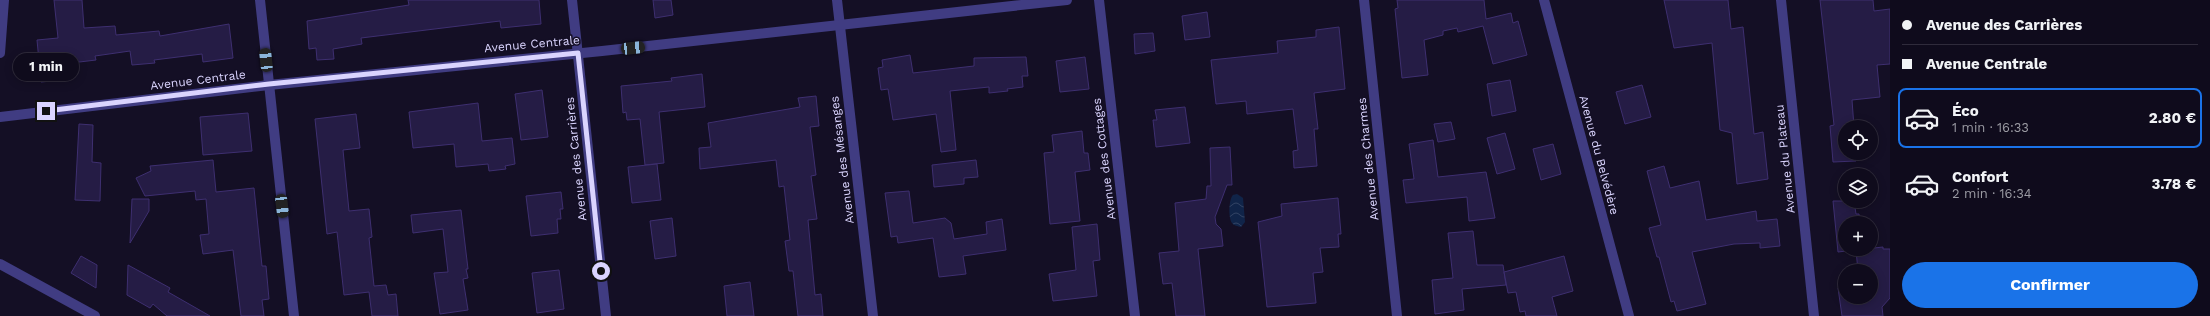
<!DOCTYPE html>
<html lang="fr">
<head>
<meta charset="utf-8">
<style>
	body { margin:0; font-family:"Work Sans",sans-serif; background:#1d1929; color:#f1f3f6; height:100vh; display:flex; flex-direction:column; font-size:15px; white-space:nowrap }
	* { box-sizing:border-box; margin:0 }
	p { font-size:13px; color:#9b9ba3 }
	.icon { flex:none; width:22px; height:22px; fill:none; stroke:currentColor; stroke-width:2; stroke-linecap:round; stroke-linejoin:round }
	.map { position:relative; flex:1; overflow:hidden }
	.panel { display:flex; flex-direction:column; background:#0f0b1c; width:320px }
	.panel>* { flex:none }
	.top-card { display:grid; align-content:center; height:88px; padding:0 12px; background:#0f0b1c }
	.buttons { position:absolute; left:1838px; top:120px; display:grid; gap:8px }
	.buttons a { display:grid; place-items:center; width:40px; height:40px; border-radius:50%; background:#0f0b1c; box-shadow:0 2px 10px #0003,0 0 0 1px #2f2b3b; font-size:20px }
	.end { position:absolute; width:18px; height:18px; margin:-9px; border:5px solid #dad4fe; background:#111; box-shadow:0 0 0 2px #111 }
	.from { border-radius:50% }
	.bubble { position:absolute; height:28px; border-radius:14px; background:#0f0b1c; box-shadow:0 2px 10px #0003,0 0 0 1px #2f2b3b; font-size:13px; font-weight:700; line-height:28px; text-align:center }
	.car { position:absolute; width:12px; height:24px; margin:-12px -6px; border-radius:5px; box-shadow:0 0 3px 1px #0007; background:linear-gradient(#222 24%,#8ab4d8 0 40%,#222 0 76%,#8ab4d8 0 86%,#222 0) }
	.top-card b { display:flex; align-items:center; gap:14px; height:38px; font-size:15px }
	.top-card b+b { border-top:1px solid #2f2b3b }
	.top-card i { width:10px; height:10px; background:#f1f3f6 }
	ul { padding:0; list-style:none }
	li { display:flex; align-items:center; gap:12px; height:60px; margin:0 8px 6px; padding:0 4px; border:2px solid transparent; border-radius:8px }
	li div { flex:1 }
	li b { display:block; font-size:15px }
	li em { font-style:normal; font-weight:700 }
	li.active { border-color:#1a73e8 }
	li>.icon { width:36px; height:36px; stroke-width:1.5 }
	.action { display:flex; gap:8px; margin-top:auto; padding:8px 12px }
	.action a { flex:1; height:46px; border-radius:24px; background:#1a73e8; color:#fff; font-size:16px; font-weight:700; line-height:46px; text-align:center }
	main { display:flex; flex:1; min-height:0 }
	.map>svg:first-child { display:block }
</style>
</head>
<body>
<main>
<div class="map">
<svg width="1890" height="316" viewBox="0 0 1890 316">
	<defs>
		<pattern id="water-waves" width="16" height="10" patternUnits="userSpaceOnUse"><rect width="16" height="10" fill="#102449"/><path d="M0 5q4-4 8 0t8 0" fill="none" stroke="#324364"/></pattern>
	</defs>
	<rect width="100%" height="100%" fill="#140f25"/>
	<path fill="url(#water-waves)" d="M1237,194l6,4 2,24 -4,5c-3,-1 -7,-1 -9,-4 -4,-6 -3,-24 1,-28z"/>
	<g fill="#251c45" stroke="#3e2f70">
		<path d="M54,0h28l2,28 31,-2 1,9 43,-4 1,5 69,-12 4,34 -30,4 -1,-8 -48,6 1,3 -23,2 -2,-14 -35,5 1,4 -25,3 1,16 -31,3 -4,-42 21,-2z"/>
		<path d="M408,0h131l2,24 -40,4 -1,-7 -139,17 1,6 -29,5 1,10 -17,1 -1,-12 -7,1 -2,-28 102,-16z"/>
		<path d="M653,0h18l2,15 -18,3z"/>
		<path d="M1397,0h87l2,19 25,-6 2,10 5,-2 9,34 -34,9 -10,-38 -25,6 -1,-4 -14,3v4l-19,5 4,35 -26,3 -7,-69 3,-1z"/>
		<path d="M1664,0h64l3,29 12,-2 11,107 9,-2 5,47 -31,5 -5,-51 -12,-3 -8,-87 -38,5z"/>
		<path d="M1820,0h53l1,11 16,-2v55l-13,1 3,32 -28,3 2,27h-9v26h10l1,8 -23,1 -3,-36 4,-1z"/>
		<path d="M1207,12l3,25 -25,3 -3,-24z"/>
		<path d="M1339,27l6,62 -31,4 4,36h-4l3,37 -23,2 -1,-17 5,-1 -5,-41 -46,5 -1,-13 -30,3 -5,-44 67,-7 -1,-12 39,-4v-7z"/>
		<path d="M1153,33l2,18 -20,3 -1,-20z"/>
		<path d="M910,55l3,18 61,-7v-8l52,-1 2,19h-6l1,11 -16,2 1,2 -19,2v-6l-39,4 6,59 -15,2 -5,-38 -43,6 -5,-31 -7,1 -3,-22 5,-1 -1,-7z"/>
		<path d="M1085,57l4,32 -29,3 -4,-31z"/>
		<path d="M702,74l3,33 -46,5 5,51 -19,2 -5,-46 -13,1 -1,-8 -3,1 -2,-27 51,-5 -1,-3z"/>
		<path d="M1510,80l6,31 -24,5 -5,-32z"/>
		<path d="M1642,85l9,32 -26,7 -9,-32z"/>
		<path d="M542,90l6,47 -27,3 -6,-46z"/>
		<path d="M816,96l3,30 -9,1 6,48 -5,1 6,43 -9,1 7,75 6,-1 2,22h-25l-5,-45h-4l-4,-30 5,-1 -6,-54 -5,1 -3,-27 -76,9 -1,-21 12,-1 -3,-24 92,-16 -2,-9z"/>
		<path d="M478,103l4,38 30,-3 3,26 -10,2 1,3 -17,2 -1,-7 -32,3 -2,-23 -41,4 -4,-36z"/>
		<path d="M1185,107l5,36 -34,4 -3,-27h4l-2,-10z"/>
		<path d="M248,113l4,38 -49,4 -3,-38z"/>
		<path d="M356,114l4,34 -17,2 6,61 20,-2 3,28 -3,1 5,48 12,-1 2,10 8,-1 2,22h-26l-3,-24 -25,3 -7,-63 -10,2 -12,-115z"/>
		<path d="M1451,122l4,17 -17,3 -4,-18z"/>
		<path d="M79,124l14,1 -1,37 9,1 -1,38 -25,-1z"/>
		<path d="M1082,131l2,22h4l2,17 -15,2 5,49 -30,3 -6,-71 10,-1 -2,-17z"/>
		<path d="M1505,133l10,36 -18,5 -10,-36z"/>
		<path d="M1433,140l5,37 48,-5 9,46 -26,3 -2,-24 -61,6 -3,-23 11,-1 -5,-35z"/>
		<path d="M1553,144l8,30 -20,6 -8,-31z"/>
		<path d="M1230,147l2,38h-5l-12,32 1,7 5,5 2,17 -25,3 7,67h-29l-4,-33 -9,1 -4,-31 20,-2 -4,-48 31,-4 1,-13h4l-1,-38z"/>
		<path d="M213,160l3,32 38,-4 8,78h4l3,33 -7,1 2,16h-23l-8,-66 -30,4 -3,-19 9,-1 -3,-35 -10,1 -1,-9 -50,5 -9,-18 15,-7 -1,-5z"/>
		<path d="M976,160l2,17 -14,1v6l-30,3 -2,-22z"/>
		<path d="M657,164l4,36 -29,3 -4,-36z"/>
		<path d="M1664,166l6,22 29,-7 7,39 50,-9 1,10 20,-2 3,27 -20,2v-5l-26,1 -42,8 14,52 -29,7 -3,-10 -3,1 -12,-45h-2l-8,-29 12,-3 -14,-54z"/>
		<path d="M909,191l4,32 32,-5 6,5 3,16 33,-5 -1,-12 16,-3 4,31 -43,6 3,18 -27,3 -6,-39 -35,5 -1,-7 -6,1 -6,-44z"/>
		<path d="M561,192l2,17h-3l1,10h-4l1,14 -27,3 -5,-40z"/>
		<path d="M1338,198l3,36h-3l1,13 -19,1 3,24 -10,1 3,30 -49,4 -9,-85 24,-6 -1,-12z"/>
		<path d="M132,199h17v12l-19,32z"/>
		<path d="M1833,201h21l2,13h3l1,9h-15v26h18l-25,3z"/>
		<path d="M461,210l7,59h-2l2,9 -5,1 5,31 -28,4 -6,-41 14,-1 -5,-43 -30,4 -2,-18z"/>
		<path d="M672,218l4,38 -21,3 -5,-38z"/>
		<path d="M1097,224l3,36 -7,1 4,35 -44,5 -4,-27 27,-4 -4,-43z"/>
		<path d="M1473,231l4,34h26l3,20 -44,4 2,21 -29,4 -3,-34 21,-2 -5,-45z"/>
		<path d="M1883,247v2h7v49l-8,9 1,9h-41l-4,-28h7v9h26v-26h-13l-2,-21z"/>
		<path d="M81,256l16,9 -1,23 -25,-15z"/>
		<path d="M1564,256l9,35 -21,6 5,19h-31l-1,-5 -5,1 -4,-20 -8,1 -4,-21z"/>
		<path d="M128,265l42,23 -2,4 42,24h-43l-14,-12 -3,4 -23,-13z"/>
		<path d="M559,270l5,39 -27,4 -5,-40z"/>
		<path d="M750,282l4,34h-27l-3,-30z"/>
	</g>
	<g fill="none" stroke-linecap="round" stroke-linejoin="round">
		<path stroke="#403c82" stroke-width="10" d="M0,53l4,-53"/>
		<g stroke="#403c82" stroke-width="10">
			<path d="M260,0l34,316"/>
			<path d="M572,0l34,316"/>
			<path d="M837,0l36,316"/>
			<path d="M1099,0l36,316"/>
			<path d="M1364,0l33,316"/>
			<path d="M1544,0l85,316"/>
			<path d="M1781,0l33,316"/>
			<path d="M0,117l269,-32 333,-34 465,-51"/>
			<path d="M0,264l95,52"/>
		</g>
	</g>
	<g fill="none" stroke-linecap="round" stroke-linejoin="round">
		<path stroke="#dad4fe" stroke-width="5" d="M46,111l223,-27 309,-31 23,218"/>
	</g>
	<g text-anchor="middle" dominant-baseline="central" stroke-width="3" stroke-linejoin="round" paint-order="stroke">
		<g font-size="12" fill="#dad4fe" stroke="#140f25">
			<text transform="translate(532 44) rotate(-5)">Avenue Centrale</text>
			<text transform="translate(198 80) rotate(-7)">Avenue Centrale</text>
			<text transform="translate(1599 155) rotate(75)">Avenue du Belvédère</text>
			<text transform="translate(576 159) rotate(-96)">Avenue des Carrières</text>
			<text transform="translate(1104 159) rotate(-97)">Avenue des Cottages</text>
			<text transform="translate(1368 159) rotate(-96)">Avenue des Charmes</text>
			<text transform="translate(1785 159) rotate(-96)">Avenue du Plateau</text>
			<text transform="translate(842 160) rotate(-97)">Avenue des Mésanges</text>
		</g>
	</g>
</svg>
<div class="buttons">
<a><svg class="icon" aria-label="locate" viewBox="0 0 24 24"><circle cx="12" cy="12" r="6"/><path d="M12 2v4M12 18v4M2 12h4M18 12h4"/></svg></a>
<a><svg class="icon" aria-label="layers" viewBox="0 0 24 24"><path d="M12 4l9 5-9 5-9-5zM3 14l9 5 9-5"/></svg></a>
<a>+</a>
<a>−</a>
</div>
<i class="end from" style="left:601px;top:271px"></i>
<i class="end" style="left:46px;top:111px"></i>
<div class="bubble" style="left:13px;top:53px;width:66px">1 min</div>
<i class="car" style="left:633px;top:48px;rotate:84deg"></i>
<i class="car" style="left:266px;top:60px;rotate:354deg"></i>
<i class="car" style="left:282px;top:206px;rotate:173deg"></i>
</div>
<section class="panel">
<div class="top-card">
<b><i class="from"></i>Avenue des Carrières</b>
<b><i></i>Avenue Centrale</b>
</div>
<ul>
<li class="active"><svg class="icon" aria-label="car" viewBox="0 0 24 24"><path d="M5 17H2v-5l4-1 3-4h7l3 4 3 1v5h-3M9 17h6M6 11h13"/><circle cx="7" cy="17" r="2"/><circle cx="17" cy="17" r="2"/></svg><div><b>Éco</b><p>1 min · 16:33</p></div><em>2.80 €</em></li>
<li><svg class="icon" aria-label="car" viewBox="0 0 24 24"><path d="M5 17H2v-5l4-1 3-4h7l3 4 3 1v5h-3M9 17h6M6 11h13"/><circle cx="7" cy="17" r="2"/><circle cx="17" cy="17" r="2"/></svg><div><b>Confort</b><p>2 min · 16:34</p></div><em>3.78 €</em></li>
</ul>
<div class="action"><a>Confirmer</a></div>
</section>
</main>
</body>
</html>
